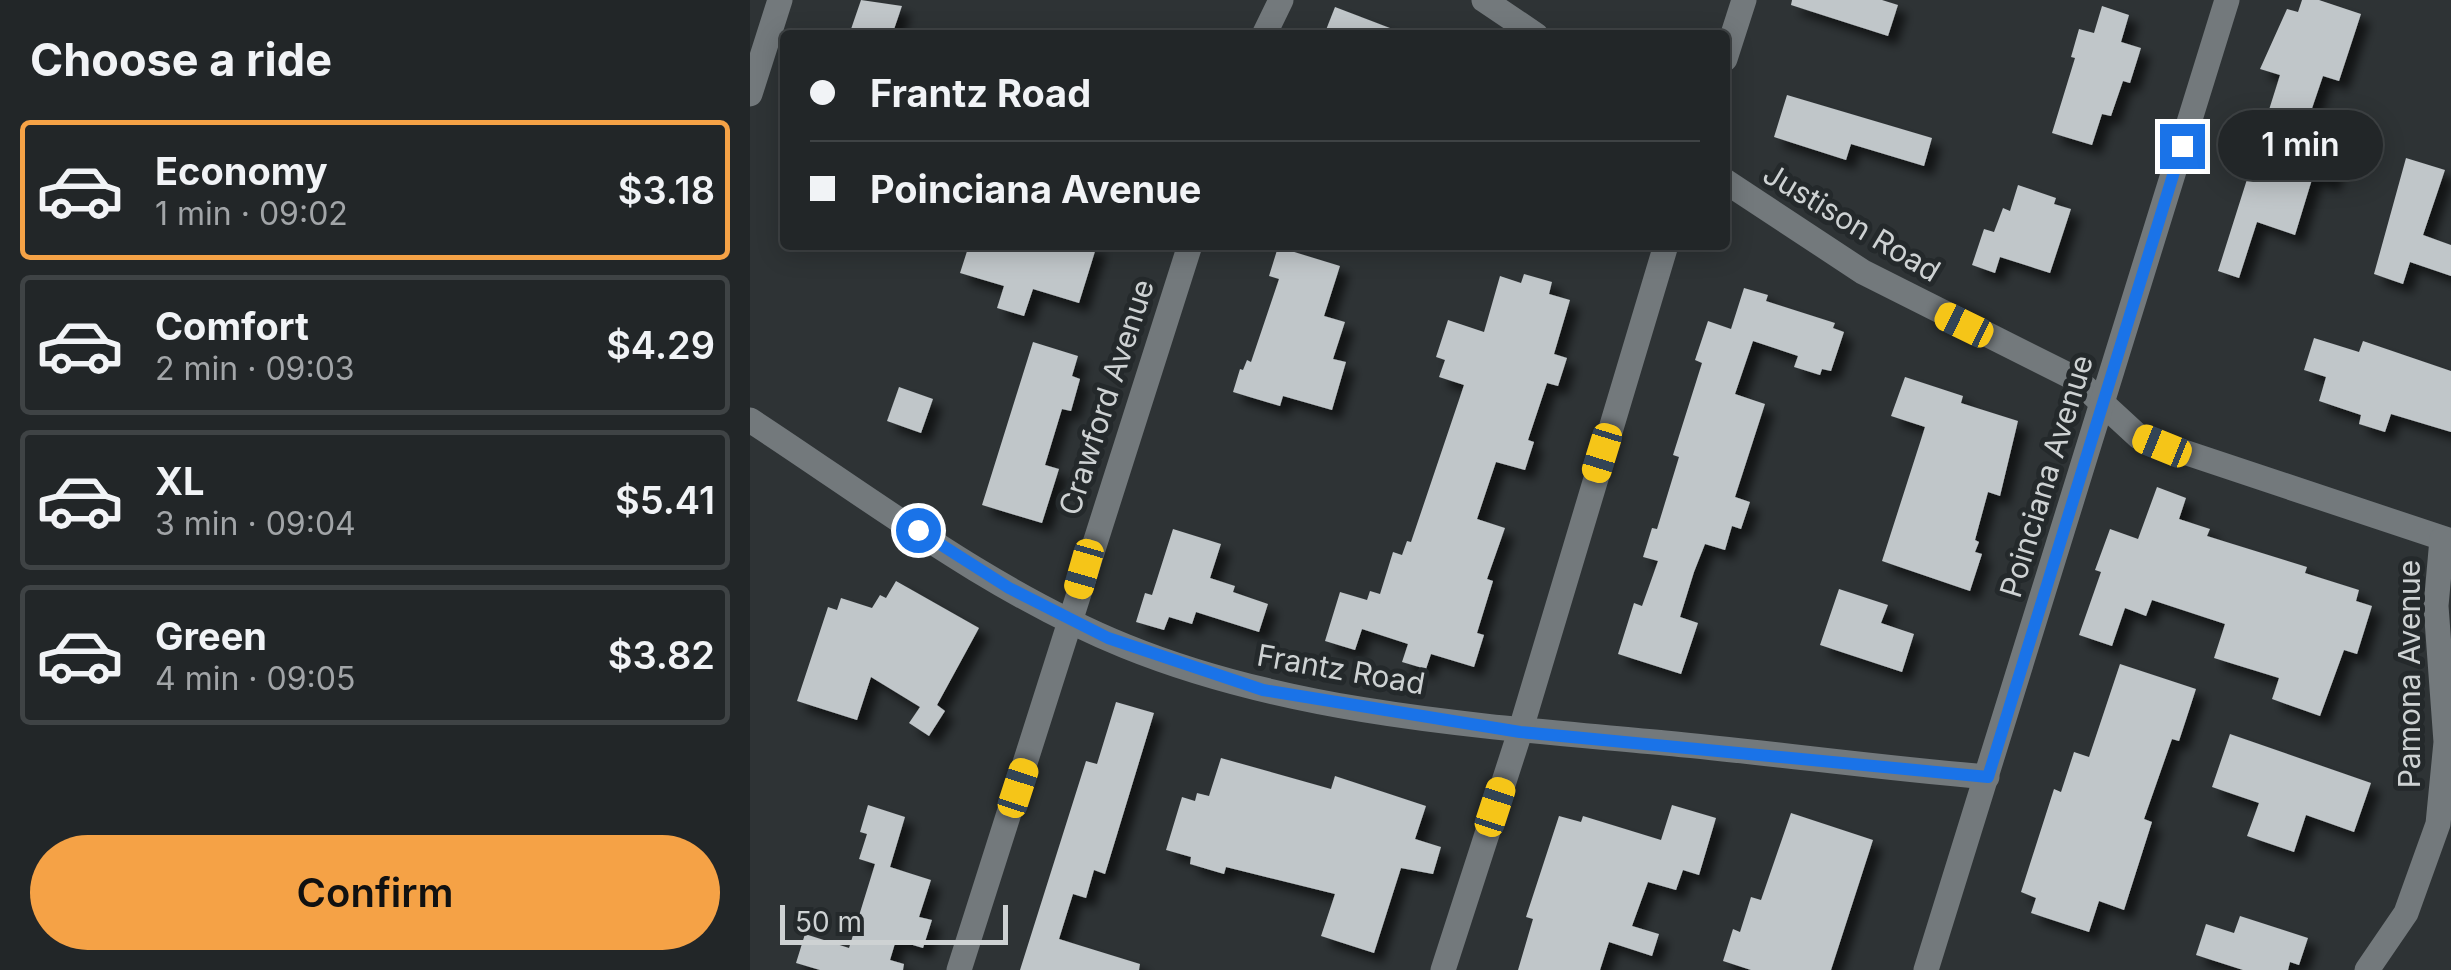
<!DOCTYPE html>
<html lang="en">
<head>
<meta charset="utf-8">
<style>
	body { margin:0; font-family:Inter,sans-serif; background:#2e3234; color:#f1f3f6; height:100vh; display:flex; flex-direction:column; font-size:38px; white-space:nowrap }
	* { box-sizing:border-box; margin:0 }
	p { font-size:32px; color:#a2a5a8 }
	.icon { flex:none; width:55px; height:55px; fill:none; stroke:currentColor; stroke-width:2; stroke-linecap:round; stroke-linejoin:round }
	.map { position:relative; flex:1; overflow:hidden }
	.side { display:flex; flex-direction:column; background:#222628; width:750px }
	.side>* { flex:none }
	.hud { position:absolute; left:30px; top:30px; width:950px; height:220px; border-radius:10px; box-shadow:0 5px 25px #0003,0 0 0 2px #3f4345; display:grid; align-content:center; height:220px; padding:0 30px; background:#222628 }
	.scale { position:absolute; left:30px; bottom:25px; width:228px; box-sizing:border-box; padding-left:10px; border:5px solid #ced2d3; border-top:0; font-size:28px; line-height:35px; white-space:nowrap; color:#ced2d3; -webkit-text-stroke:8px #24292b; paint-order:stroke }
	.end { position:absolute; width:45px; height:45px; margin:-22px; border:12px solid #1a73e8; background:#fff; box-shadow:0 0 0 5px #fff }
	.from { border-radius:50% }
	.bubble { position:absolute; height:70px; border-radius:35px; background:#222628; box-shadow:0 5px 25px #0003,0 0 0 2px #3f4345; font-size:32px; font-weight:600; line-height:70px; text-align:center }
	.car { position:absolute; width:30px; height:60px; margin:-30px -15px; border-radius:12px; box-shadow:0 0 8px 2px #0007; background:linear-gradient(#f5c518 24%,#345 0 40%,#f5c518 0 76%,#345 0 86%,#f5c518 0) }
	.hud b { display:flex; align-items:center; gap:35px; height:95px; font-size:38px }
	.hud b+b { border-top:2px solid #3f4345 }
	.hud i { width:25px; height:25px; background:#f1f3f6 }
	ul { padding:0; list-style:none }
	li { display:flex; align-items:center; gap:30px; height:140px; margin:0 20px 15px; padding:0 10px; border:5px solid #3f4345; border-radius:10px }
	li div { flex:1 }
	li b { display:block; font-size:38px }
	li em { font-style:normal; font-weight:600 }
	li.current { border-color:#f5a246 }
	li>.icon { width:90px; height:90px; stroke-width:1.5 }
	h2 { padding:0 30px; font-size:45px; line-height:120px }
	.action { display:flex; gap:20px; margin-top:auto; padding:20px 30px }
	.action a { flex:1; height:115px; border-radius:60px; background:#f5a246; color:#111; font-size:40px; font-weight:600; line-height:115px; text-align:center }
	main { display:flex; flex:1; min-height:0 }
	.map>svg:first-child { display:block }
</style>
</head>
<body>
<main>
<section class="side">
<h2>Choose a ride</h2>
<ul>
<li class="current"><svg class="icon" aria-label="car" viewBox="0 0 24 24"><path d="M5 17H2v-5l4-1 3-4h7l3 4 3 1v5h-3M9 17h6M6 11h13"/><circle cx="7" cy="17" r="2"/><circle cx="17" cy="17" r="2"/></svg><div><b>Economy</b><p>1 min · 09:02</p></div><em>$3.18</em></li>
<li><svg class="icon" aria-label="car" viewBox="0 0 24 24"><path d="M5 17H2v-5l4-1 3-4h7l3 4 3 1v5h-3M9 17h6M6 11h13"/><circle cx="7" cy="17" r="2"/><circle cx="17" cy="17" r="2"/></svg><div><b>Comfort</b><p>2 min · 09:03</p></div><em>$4.29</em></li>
<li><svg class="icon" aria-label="car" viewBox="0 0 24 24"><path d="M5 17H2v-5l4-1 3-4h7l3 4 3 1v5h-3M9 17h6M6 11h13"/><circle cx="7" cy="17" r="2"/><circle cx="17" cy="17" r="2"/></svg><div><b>XL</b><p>3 min · 09:04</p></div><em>$5.41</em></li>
<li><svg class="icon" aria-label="car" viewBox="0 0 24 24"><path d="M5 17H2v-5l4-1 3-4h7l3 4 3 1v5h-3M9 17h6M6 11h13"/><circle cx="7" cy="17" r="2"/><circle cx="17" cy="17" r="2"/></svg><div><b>Green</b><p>4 min · 09:05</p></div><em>$3.82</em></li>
</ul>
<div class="action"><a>Confirm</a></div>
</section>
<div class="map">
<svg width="1701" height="970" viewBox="0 0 1701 970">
	<defs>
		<filter id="shadow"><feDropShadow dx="9" dy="9" stdDeviation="5" flood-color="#0009"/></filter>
	</defs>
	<rect width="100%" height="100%" fill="#2e3335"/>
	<g fill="#c0c6c9" filter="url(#shadow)">
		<path d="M111,0l41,6 -10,29h-43z"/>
		<path d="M1042,0h90l16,5 -10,31 -97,-31z"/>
		<path d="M1552,0h17l42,14 -22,67 -16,-5 -16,47 39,13 -16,46 -17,-6 -18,59 -38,-13 -18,56 -21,-7 62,-196 -20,-6 27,-60 11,3z"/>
		<path d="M1352,6l27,9 -8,27 20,6 -11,35 -7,-2 -12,35 -9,-2 -10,31 -40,-12 23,-75 -4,-1 8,-28 15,4z"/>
		<path d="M585,7l68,26v2h-79z"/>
		<path d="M1037,95l145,43 -8,28 -73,-22 -5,16 -72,-23z"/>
		<path d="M1656,158l39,12 -22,65 28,10v31l-41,-14 -7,22 -29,-10z"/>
		<path d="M1268,185l38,13 -2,6 17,5 -21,64 -50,-16 -5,16 -23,-8 12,-36 10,3 9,-24 7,3z"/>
		<path d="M219,245h128l-18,58 -46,-14 -9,27 -27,-8 7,-22 -44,-13z"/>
		<path d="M528,247l62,19 -16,50 21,6 -12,37 13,3 -14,48 -49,-14 -3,10 -47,-14 7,-23 3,1 4,-10 4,2 28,-83 -10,-3z"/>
		<path d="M774,274l28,8 -3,12 21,6 -16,54 13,4 -9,28 -11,-3 -19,57 6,2 -9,28 -29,-8 -19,57 28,9 -18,51 6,2 -16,52 7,2 -10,32 -43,-13 -5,15 -24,-7 6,-18 -46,-15 -7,21 -30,-9 15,-49 27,8 3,-9 10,3 13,-42 9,3 5,-14 4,1 53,-157 -25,-8 6,-17 -9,-3 12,-37 36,12 16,-56 21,7z"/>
		<path d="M994,288l24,7 -2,6 69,22 -2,5 11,4 -13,39 -9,-2 -2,6 -26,-8 4,-11 -45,-15 -18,53 30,10 -30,93 15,5 -9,27 -9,-3 -7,24 -20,-6 -11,28 -14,45 18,6 -17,51 -63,-20 16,-51 8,3 16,-45 -15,-4 9,-29 5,1 22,-72 -6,-2 29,-92 -7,-3 13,-39 23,8z"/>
		<path d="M1564,338l45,14 4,-11 88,30v61l-60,-18 -6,18 -26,-8 2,-9 -42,-14 7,-24 -22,-7z"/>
		<path d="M283,342l45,14 -6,20 8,3 -9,32 -9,-2 -17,56 14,4 -17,54 -60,-18z"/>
		<path d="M1155,377l58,19 -2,7 57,18 -18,75 -12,-4 -13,48 4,2 -4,10 7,2 -12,37 -88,-30 43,-134 -34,-11z"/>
		<path d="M149,387l34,12 -12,34 -34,-12z"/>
		<path d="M1407,487l29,11 -7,21 31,10 -3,7 100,31 -2,6 54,17 -3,11 16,5 -15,48 -13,-4 -24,66 -48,-17 7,-21 -65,-20 11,-34 -73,-24 -6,16 -21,-8 -13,38 -33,-11 22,-63 -6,-2 15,-41 28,10z"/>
		<path d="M423,529l48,15 -11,34 25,8 -2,6 35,12 -9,28 -63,-20 -4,12 -23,-7 -5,13 -28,-8 9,-29 7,2z"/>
		<path d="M146,581l83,47 -42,77 8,6 -16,25 -20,-13 11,-16 -49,-30 -14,43 -60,-19 31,-94 9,3 4,-12 31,10 8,-13 6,3z"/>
		<path d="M1089,589l49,16 -7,18 33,11 -12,38 -82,-27z"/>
		<path d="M1370,664l76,25 -17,52 -7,-2 -28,80 8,3 -28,88 -25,-9 -10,31 -58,-19 5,-15 -15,-6 33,-103 7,3 13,-40 15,5z"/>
		<path d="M366,702l38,11 -49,161 -11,-4 -8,28 -13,-4 -14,45 81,25 -1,6h-119l66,-209 11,3z"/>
		<path d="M1480,734l141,49 -17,49 -48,-17 -12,37 -47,-16 12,-33 -47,-16z"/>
		<path d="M471,758l110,31 4,-13 91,30 -11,33 26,8 -8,27 -32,-6 -27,85 -53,-17 14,-42 -109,-27 -2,7 -34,-10 1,-7 -25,-7 16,-53 13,4 2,-8 12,3z"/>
		<path d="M118,805l37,12 -15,50 41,13 -12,37 13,3 -9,28 -27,-8 -6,20 14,4 -1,6h-83l-24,-7 9,-29 44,14 26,-84 -16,-5 8,-25 -7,-2z"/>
		<path d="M922,805l44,13 -17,57 -16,-5 -7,20 -28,-8 -16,44 27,8 -7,22 -43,-14 -9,28h-82l15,-51 -7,-2 33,-101 22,6 2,-6 78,24z"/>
		<path d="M1041,813l82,27 -42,130h-80l-28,-9 10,-32 7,3 11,-35 10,3z"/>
		<path d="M1490,916l68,22 -9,27 -9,-3 -2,8h-45l-47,-15 10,-31 28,9z"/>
	</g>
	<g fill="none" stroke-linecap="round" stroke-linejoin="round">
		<g stroke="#73797c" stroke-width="25">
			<path d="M734,0l52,35"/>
			<path d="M514,35l17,-35"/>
			<path d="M975,59l19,-59"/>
			<path d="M0,94l30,-94"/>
			<path d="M975,181l138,91 213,107 63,58 312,104"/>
			<path d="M0,420c121,79 240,171 375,226 170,69 359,80 540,97 107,10 215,25 322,34"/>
			<path d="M209,970l231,-725"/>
			<path d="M693,970l77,-238 146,-487"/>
			<path d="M1176,970l301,-970"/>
			<path d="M1617,970l39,-57 32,-89 8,-82 -10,-136 6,-67"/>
		</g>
	</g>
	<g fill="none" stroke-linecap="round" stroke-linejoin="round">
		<path stroke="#1a73e8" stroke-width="12" d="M168,530l91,58 99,50 155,52 257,42 468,45 194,-631"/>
	</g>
	<g text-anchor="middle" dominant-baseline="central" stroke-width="10" stroke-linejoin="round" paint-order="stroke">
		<g font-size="30" fill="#ced2d3" stroke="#24292b">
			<text transform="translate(1102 222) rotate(31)">Justison Road</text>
			<text transform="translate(356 397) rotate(-72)">Crawford Avenue</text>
			<text transform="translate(1296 476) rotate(-73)">Poinciana Avenue</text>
			<text transform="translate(591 669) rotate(10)">Frantz Road</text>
			<text transform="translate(1659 674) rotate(-90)">Pamona Avenue</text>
		</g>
	</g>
</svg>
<div class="scale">50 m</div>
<i class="end from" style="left:168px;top:530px"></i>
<i class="end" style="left:1432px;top:146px"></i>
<div class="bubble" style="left:1468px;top:110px;width:165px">1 min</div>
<i class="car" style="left:1214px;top:325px;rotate:296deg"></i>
<i class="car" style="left:1412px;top:446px;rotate:292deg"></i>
<i class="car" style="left:852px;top:453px;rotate:197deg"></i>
<i class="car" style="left:334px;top:569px;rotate:196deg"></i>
<i class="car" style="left:268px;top:788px;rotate:18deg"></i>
<i class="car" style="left:745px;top:807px;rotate:18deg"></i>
<div class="hud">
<b><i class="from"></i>Frantz Road</b>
<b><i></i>Poinciana Avenue</b>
</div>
</div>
</main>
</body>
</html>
